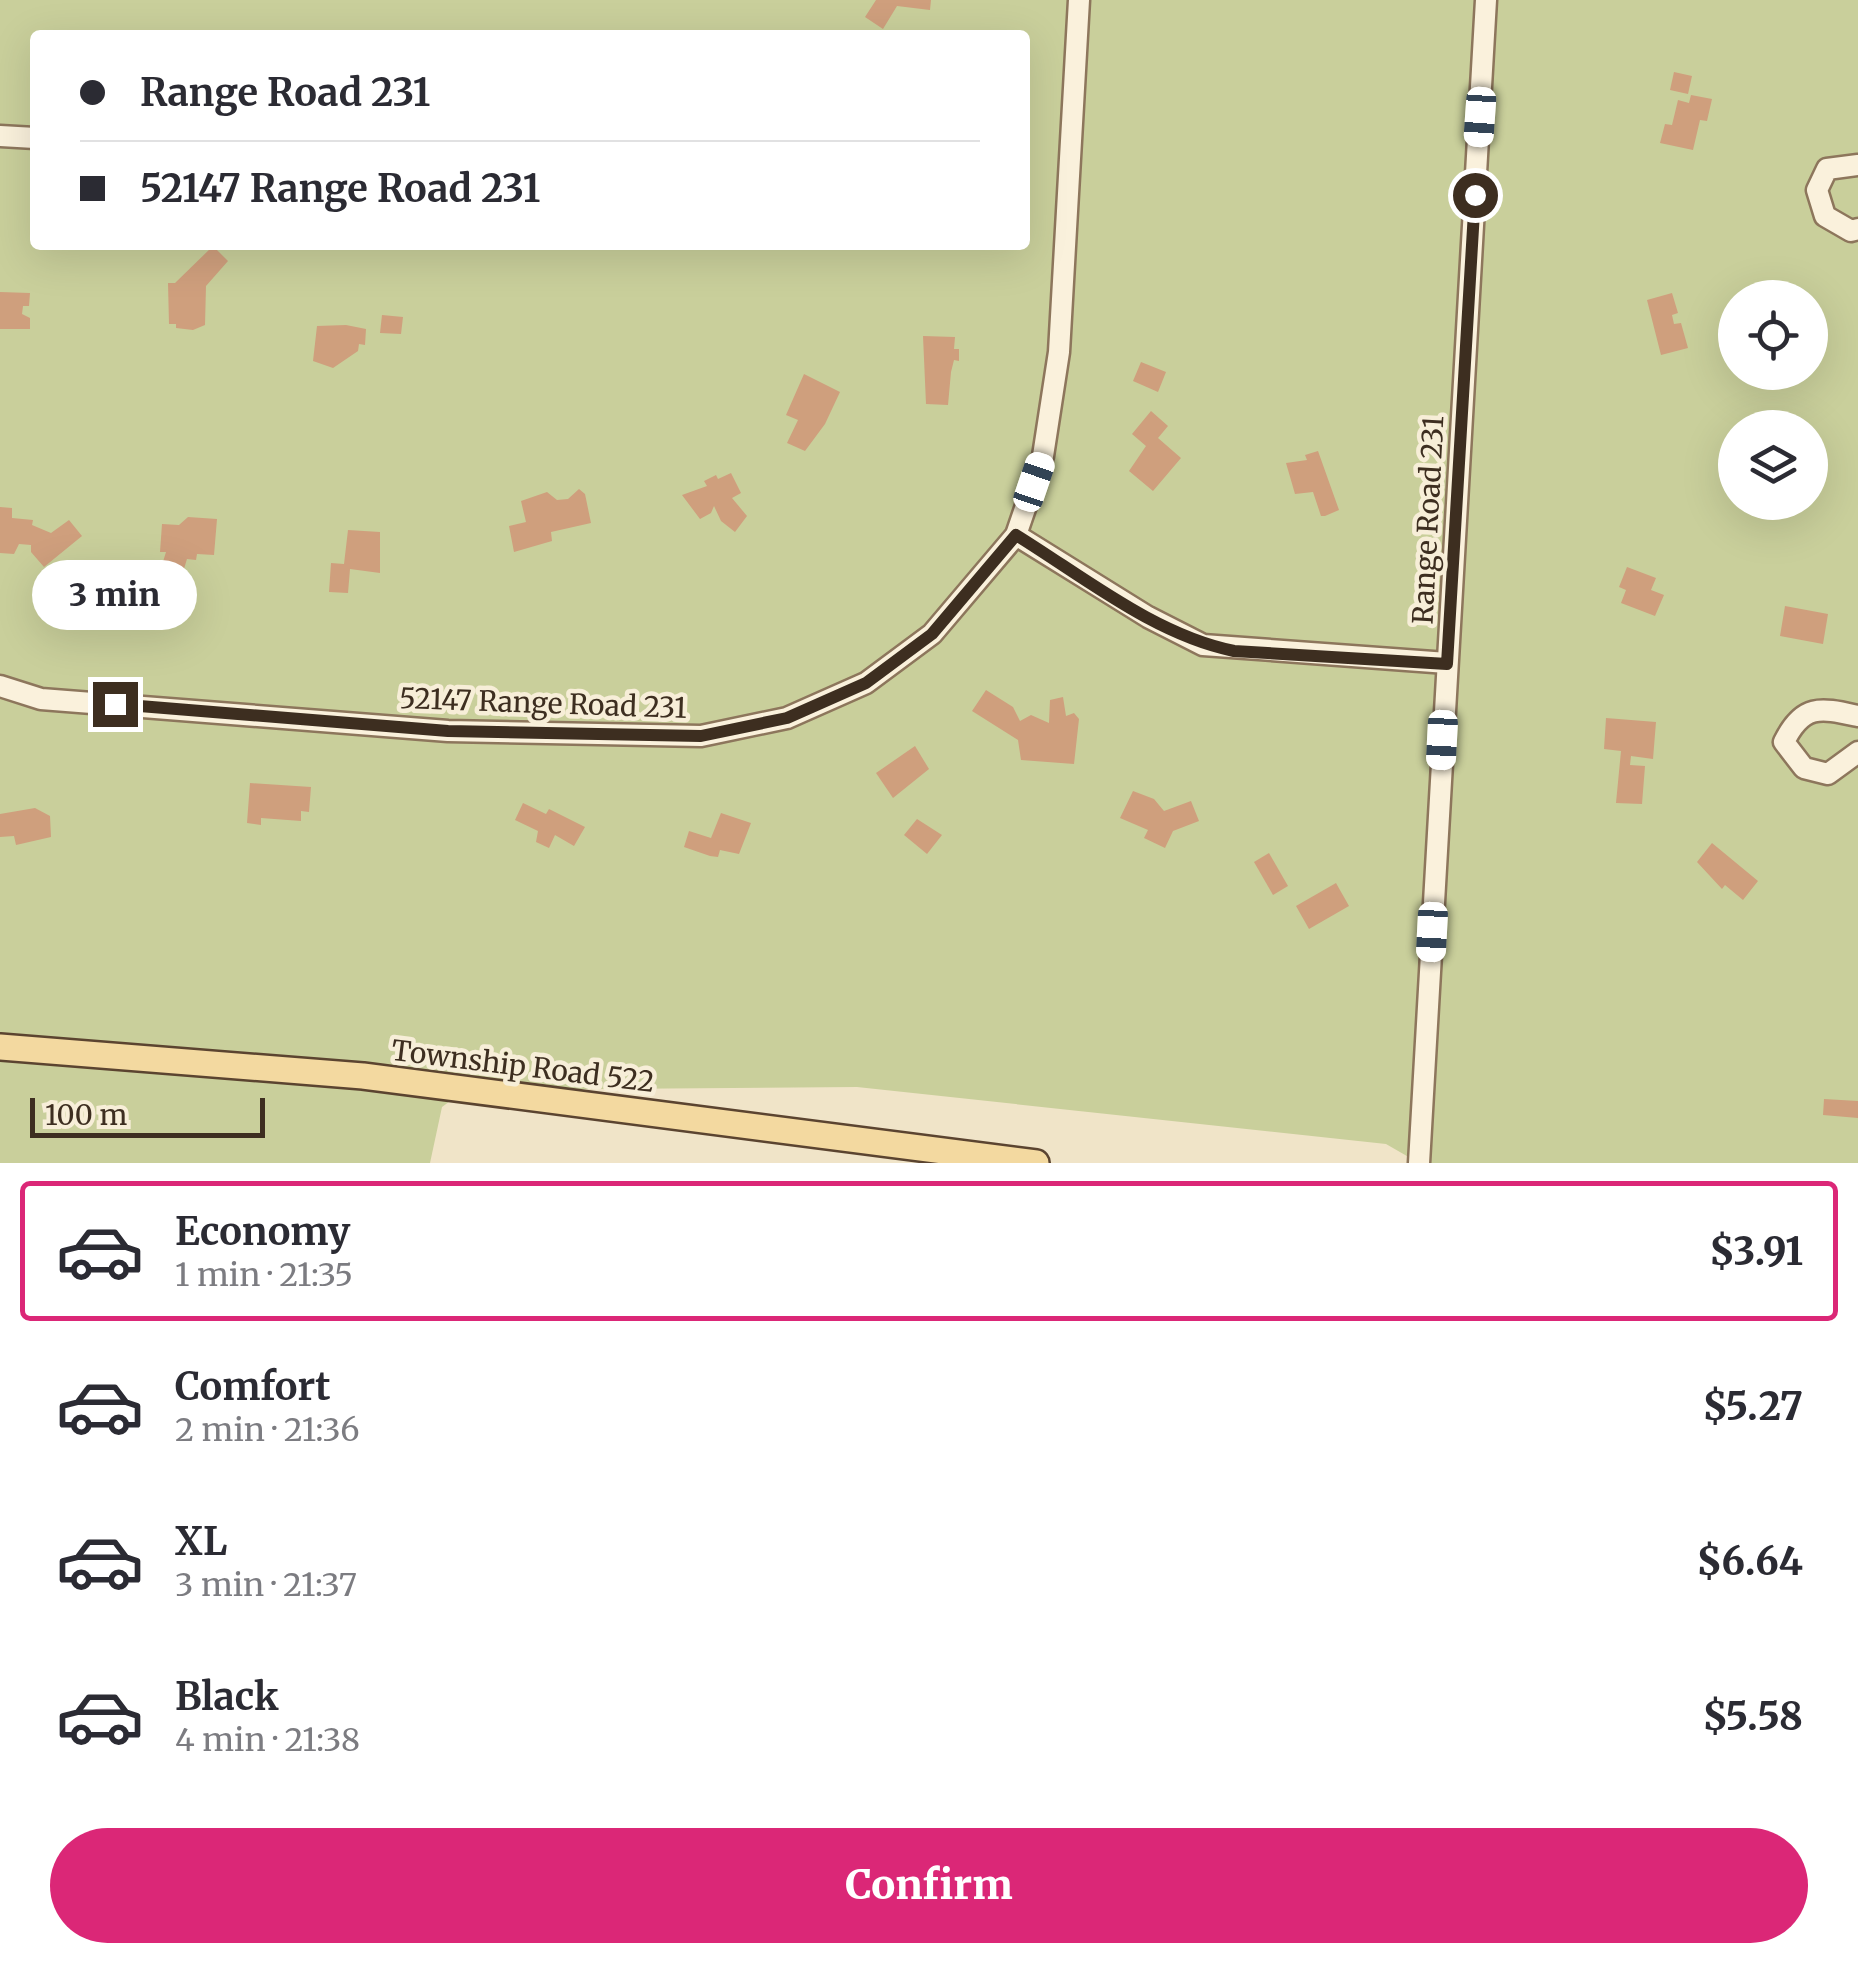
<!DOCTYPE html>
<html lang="en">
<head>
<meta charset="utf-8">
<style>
	body { margin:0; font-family:Merriweather,serif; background:#f7f7f7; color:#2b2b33; height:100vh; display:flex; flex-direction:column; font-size:38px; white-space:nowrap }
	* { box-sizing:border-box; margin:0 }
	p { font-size:32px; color:#7c7c81 }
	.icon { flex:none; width:55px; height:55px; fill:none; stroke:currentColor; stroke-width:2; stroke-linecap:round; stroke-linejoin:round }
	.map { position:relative; height:1163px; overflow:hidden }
	.details { display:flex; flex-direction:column; background:#fff; flex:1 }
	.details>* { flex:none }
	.top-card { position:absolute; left:30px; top:30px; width:1000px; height:220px; border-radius:10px; box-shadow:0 10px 40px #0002; display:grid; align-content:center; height:220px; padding:0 50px; background:#fff }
	.buttons { position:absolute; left:1718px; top:280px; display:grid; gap:20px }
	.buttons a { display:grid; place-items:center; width:110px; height:110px; border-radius:50%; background:#fff; box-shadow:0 10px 40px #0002; font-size:50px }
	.scale { position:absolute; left:30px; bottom:25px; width:235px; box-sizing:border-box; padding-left:10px; border:5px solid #3d2e20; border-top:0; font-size:28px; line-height:35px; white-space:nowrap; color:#3d2e20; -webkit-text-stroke:8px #f7eed8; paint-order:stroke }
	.end { position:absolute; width:45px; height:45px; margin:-22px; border:12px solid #3d2e20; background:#fff; box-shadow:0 0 0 5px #fff }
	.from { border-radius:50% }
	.bubble { position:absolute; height:70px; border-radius:35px; background:#fff; box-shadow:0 10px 40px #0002; font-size:32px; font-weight:800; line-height:70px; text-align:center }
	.car { position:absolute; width:30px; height:60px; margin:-30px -15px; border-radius:12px; box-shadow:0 0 8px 2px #0007; background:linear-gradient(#fff 24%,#345 0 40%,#fff 0 76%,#345 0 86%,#fff 0) }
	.top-card b { display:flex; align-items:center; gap:35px; height:95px; font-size:38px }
	.top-card b+b { border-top:2px solid #e1e1e2 }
	.top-card i { width:25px; height:25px; background:#2b2b33 }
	ul { padding:18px 0 0; list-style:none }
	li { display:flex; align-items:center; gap:30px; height:140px; margin:0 20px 15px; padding:0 30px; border:5px solid transparent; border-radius:10px }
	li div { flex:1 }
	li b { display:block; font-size:38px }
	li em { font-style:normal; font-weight:800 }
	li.current { border-color:#db2777 }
	li>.icon { width:90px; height:90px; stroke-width:1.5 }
	.action { display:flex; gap:20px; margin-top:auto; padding:20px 50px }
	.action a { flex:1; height:115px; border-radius:60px; background:#db2777; color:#fff; font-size:40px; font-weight:800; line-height:115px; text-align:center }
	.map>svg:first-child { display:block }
</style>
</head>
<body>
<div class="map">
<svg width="1858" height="1163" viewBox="0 0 1858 1163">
	<rect width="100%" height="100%" fill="#f0e4c8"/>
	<path fill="#c9cf9b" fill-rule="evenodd" d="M0,0h1858v1163h-439l-33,-19 -529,-57 -392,3 -23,17 -12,56h-430zM35,35h990v210h-990zM1735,298h75v74h-75zM1735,428h75v74h-75z"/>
	<g fill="#cf9f7d">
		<path d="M876,0h55l-1,10 -33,-4 -14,23 -18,-12z"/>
		<path d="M1674,72l18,4 -4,18 -18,-4z"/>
		<path d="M1691,95l21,4 -5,22 -7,-1 -7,30 -33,-7 5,-19 7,1 6,-25 11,3z"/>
		<path d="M213,246l15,15 -22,25 -1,39 -12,5 -17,-2v-4h-7l-1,-41h7z"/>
		<path d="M0,292l30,1 -1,13h-6l-1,8 8,4v11h-30z"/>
		<path d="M1672,293l6,20 -6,2 2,9 7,-1 7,25 -27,7 -14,-55z"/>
		<path d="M382,315l21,2 -2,17 -21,-1z"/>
		<path d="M346,325l20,4 -1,16 -6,-1 -1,7 -25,17 -20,-7 4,-35z"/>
		<path d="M923,336l32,1 -1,12h5v12l-5,-1 -3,12 -3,33 -22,-1z"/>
		<path d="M1141,362l25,10 -8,20 -25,-11z"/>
		<path d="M804,374l36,18 -15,32 -20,27 -18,-8 11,-23 -12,-5z"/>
		<path d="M1151,411l17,15 -10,12 23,20 -28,33 -24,-20 17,-25 -14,-12z"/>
		<path d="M1318,451l21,59 -14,6h-4l-8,-24 -18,2 -9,-31 21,-3 -2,-5z"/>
		<path d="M731,473l10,20 -9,5 15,18 -12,16 -14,-11 -7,-15 -3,7 -11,6 -18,-24 25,-9 -3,-5 12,-6 2,4z"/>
		<path d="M579,489l6,5 6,29 -40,9 1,9 -38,11 -5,-26 17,-4 -5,-21 26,-9 10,8 11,-1z"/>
		<path d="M0,507l12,1v10l21,2 -1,5 19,8 18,-13 13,16 -38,31 -13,-15v-7l-12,-1 -5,10 -14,-1z"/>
		<path d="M188,517l29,2 -3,36 -17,-1 -1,6 -9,-1 -8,26 -21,-7 8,-26h-6l2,-28 17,1z"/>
		<path d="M348,530l32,2v41l-30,-4 -2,24 -19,-1 2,-29 13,1z"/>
		<path d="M1627,567l29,11 -5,12 13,5 -9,21 -34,-13 5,-13 -7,-3z"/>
		<path d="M1785,606l43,8 -5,30 -43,-8z"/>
		<path d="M986,690l27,17 7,14 11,-6 18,8 1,-23 13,-3 3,19 8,-3 5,6 -5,45 -53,-4 -3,-20 -46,-29z"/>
		<path d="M1606,718l50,4 -3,37 -22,-3 -1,9 15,1 -3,38 -26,-1 5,-52 -17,-2z"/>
		<path d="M915,746l14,23 -36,29 -17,-25z"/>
		<path d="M250,783l61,4 -2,25 -8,-1v10l-40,-3v7l-14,-2z"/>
		<path d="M1133,791l21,8 10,12 27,-10 8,20 -26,10 -8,17 -21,-10 4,-8 -28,-12z"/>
		<path d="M523,803l23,11 3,-5 36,18 -11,19 -19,-11 -6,13 -13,-6 2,-11 -23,-11z"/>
		<path d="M35,808l15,8 1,21 -35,8 -2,-9 -14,1v-23z"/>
		<path d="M721,813l30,10 -12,31 -19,-4 -2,7 -8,-1 -26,-9 5,-16 22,7z"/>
		<path d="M917,819l25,16 -15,19 -23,-19z"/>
		<path d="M1712,843l46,38 -15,19 -18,-15 -3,4 -25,-27z"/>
		<path d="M1269,853l19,33 -15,9 -19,-33z"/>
		<path d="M1336,883l13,23 -40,23 -13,-23z"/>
		<path d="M1824,1099l34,2v17l-35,-3z"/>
	</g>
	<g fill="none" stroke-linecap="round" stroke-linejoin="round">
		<defs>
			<g id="minor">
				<path d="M0,136l35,2"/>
				<path d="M1858,165l-31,4 -10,21 8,26 26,15 7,-2"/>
				<path d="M1016,535l132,82 55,28 244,18"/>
				<path d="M0,686l41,13 407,32 253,5 86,-18 79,-35 66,-49 84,-99 27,-79 16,-104 20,-352"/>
				<path d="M1858,716c-37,-8 -55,-13 -74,26l20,26 24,6 30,-22"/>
				<path d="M1419,1163l67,-1163"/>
			</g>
			<path id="major" d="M0,1047l363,29 673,87"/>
		</defs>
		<use href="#minor" stroke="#8d765c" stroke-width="25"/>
		<use href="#major" stroke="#5b4430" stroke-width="30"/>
		<use href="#minor" stroke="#faf1dc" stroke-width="20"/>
		<use href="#major" stroke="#f3d9a0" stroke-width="25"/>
	</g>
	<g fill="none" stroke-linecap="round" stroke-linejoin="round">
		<path stroke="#3d2e20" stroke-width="12" d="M115,704l333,27 253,5 86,-18 79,-35 66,-49 84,-99c68,42 139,100 218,116l213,13 28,-469"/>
	</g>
	<g text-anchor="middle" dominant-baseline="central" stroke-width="9" stroke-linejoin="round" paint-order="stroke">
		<g font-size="28" fill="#3d2e20" stroke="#f7eed8">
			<text transform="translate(1428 520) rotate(-87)">Range Road 231</text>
			<text transform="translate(543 703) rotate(2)">52147 Range Road 231</text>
			<text transform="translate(523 1066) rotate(7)">Township Road 522</text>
		</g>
	</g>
</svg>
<div class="buttons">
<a><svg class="icon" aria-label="locate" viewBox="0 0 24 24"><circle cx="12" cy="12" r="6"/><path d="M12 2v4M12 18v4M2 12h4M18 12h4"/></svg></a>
<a><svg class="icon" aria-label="layers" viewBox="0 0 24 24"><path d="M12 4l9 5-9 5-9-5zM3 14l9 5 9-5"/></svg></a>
</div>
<div class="scale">100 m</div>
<i class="end from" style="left:1475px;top:195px"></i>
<i class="end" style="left:115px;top:704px"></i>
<div class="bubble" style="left:32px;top:560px;width:165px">3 min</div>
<i class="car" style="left:1480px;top:117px;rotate:184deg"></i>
<i class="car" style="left:1034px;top:482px;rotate:19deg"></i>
<i class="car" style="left:1442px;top:740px;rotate:183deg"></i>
<i class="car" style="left:1432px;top:932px;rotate:183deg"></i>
<div class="top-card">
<b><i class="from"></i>Range Road 231</b>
<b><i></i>52147 Range Road 231</b>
</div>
</div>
<section class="details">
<ul>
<li class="current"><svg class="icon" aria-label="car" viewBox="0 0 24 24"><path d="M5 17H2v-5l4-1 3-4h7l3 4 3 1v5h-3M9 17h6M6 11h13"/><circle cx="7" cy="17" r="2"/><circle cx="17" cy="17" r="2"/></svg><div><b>Economy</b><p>1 min · 21:35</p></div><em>$3.91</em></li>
<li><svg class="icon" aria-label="car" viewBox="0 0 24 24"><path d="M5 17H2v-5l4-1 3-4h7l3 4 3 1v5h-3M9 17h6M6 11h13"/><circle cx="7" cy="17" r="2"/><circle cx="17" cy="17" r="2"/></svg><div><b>Comfort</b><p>2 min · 21:36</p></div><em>$5.27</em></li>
<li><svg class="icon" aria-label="car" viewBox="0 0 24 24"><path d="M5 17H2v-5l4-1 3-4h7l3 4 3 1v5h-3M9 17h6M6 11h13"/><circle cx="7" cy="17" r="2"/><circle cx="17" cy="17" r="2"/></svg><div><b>XL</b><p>3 min · 21:37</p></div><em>$6.64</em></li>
<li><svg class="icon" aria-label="car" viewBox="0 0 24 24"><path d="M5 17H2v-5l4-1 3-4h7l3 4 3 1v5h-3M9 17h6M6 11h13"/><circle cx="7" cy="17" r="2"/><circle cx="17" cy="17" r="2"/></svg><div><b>Black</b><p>4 min · 21:38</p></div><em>$5.58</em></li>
</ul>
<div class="action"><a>Confirm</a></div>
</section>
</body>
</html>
